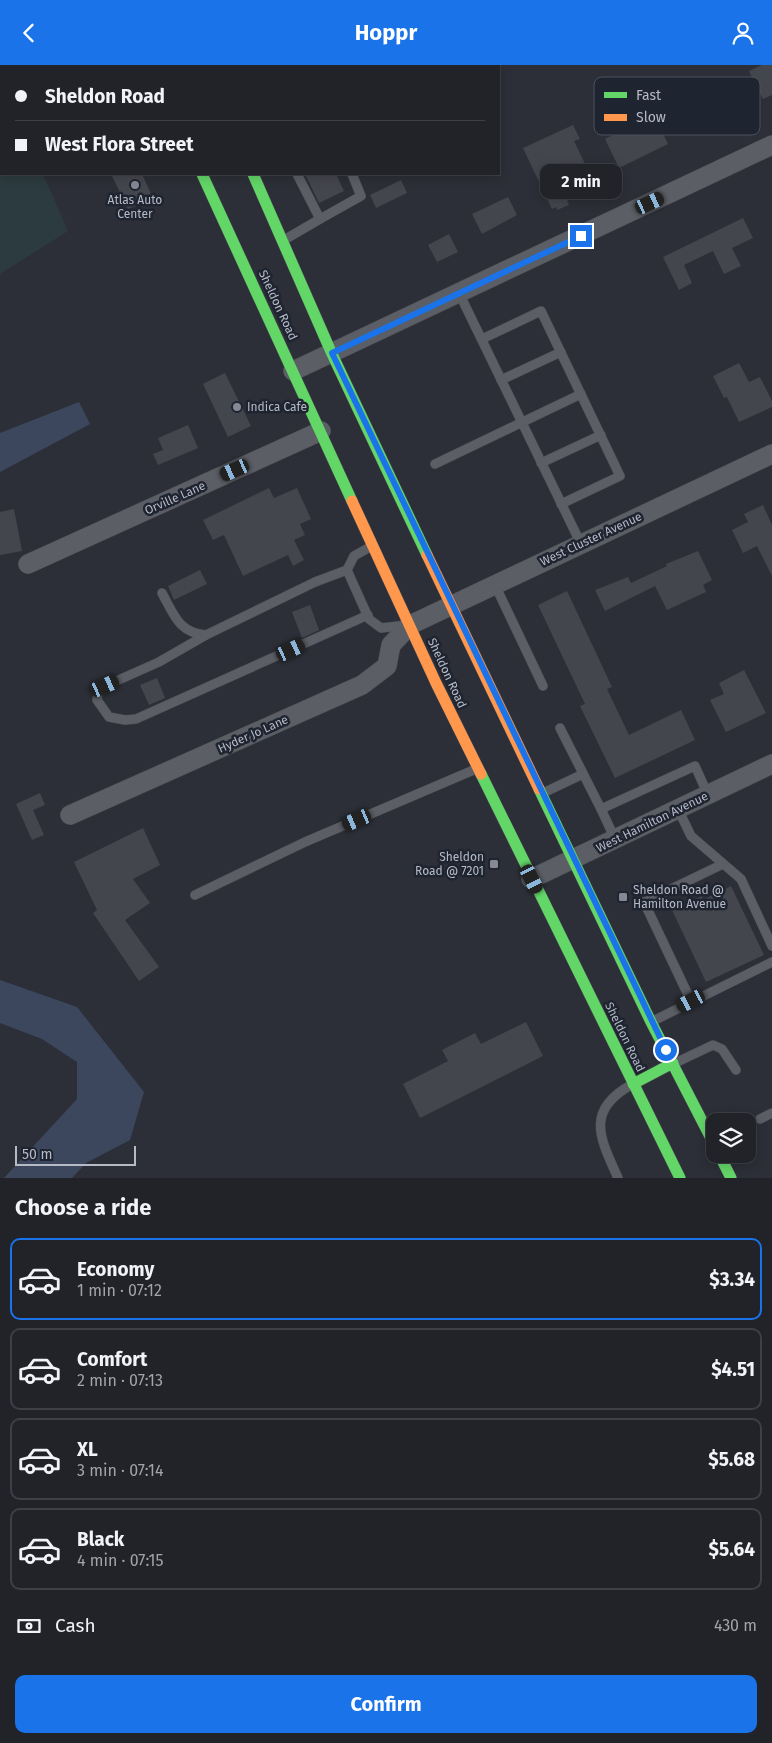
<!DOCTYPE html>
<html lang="en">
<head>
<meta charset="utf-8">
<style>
	body { margin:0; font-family:"Fira Sans",sans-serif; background:#2d2f35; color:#f1f3f6; height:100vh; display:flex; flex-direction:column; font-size:19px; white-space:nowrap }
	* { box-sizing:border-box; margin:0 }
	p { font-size:16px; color:#a2a4a8 }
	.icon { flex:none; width:28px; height:28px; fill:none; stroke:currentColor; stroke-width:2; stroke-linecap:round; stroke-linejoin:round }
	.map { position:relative; height:1113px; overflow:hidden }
	.drawer { display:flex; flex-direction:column; background:#212329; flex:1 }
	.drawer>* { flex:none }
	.hud { position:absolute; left:0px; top:0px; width:500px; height:110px; box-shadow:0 2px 12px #0003,0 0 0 1px #3e4046; display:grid; align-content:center; height:110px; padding:0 15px; background:#212329 }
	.fabs { position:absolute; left:706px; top:1048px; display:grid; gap:10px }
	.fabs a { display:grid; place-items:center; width:50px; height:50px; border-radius:10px; background:#212329; box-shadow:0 2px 12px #0003,0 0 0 1px #3e4046; font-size:25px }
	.scale { position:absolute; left:15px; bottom:12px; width:121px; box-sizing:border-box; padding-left:5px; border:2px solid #b6bac7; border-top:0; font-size:14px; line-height:18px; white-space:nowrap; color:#b6bac7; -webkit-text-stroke:4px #1f2431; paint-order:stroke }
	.end { position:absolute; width:22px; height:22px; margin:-11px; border:6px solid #1a73e8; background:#fff; box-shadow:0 0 0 2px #fff }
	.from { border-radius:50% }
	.bubble { position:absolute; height:35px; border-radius:10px; background:#212329; box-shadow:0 2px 12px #0003,0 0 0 1px #3e4046; font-size:16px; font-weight:700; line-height:35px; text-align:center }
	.car { position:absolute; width:15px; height:30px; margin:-15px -8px; border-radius:6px; box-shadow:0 0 4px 1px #0007; background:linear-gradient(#222 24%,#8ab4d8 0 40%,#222 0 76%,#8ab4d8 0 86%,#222 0) }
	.hud b { display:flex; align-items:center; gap:18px; height:48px; font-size:19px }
	.hud b+b { border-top:1px solid #3e4046 }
	.hud i { width:12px; height:12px; background:#f1f3f6 }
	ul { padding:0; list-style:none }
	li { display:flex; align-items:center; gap:15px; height:82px; margin:0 10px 8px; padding:0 5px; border:2px solid #3e4046; border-radius:10px }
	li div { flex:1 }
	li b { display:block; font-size:19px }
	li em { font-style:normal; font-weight:700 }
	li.active { border-color:#1a73e8 }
	li>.icon { width:45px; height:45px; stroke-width:1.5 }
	h2 { padding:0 15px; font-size:22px; line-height:60px }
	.pay { display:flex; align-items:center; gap:12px; height:55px; padding:0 15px; font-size:19px }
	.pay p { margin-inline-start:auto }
	.action { display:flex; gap:10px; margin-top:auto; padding:10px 15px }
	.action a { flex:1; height:58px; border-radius:10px; background:#1a73e8; color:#fff; font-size:20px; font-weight:700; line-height:58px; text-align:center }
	header { display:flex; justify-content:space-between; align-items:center; height:65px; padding:0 15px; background:#1a73e8; color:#fff; font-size:22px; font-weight:700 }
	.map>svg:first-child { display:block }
</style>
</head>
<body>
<header><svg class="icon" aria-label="back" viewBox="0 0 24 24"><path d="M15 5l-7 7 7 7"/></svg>Hoppr<svg class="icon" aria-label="person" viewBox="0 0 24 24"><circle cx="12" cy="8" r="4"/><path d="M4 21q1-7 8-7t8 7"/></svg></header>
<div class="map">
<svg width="772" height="1113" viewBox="0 0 772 1113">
	<rect width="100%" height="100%" fill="#2c2f37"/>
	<path fill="#2c3b3f" d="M0,31l1,78h42l25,57 -68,43z"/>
	<g fill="#3c475e">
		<path d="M79,337l11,22 -90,48v-39z"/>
		<path d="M0,915l77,27 67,85 -14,48 -44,23 -14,15h-68l73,-79v-37l-35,-23 -42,-16z"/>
	</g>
	<g fill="#44464d">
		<path d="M762,0h10v30l-9,4 -14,-28z"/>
		<path d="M654,50l14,29 -49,24 -14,-29z"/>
		<path d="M573,60l7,14 -6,2 14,29 -9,4 2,3 -17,8 7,14 -4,2 2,4 -12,5 -1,-3 -4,2 -29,-61z"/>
		<path d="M111,109h31l11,24 -25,11z"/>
		<path d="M305,109h31l8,17 -25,12z"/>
		<path d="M401,115l6,13 -31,15 -6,-13z"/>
		<path d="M508,132l9,18 -35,19 -10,-20z"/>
		<path d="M743,153l10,20 -21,10 9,18 -17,8 -11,-23 -29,14 8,18 -13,7 -16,-33z"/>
		<path d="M449,169l9,18 -21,10 -9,-17z"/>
		<path d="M739,298l10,19 11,-5 12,24v6l-33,15 -12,-25 -3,1 -11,-22z"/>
		<path d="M225,308l26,53 -23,11 -25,-53z"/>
		<path d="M188,360l10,23 -40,17 -5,-11 10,-4 -5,-12z"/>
		<path d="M269,423l5,10 23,-10 14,31 -11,5 5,11 -11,5 10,20 -11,6 -5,-11 -45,21 -19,-41 -11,5 -10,-20z"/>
		<path d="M763,440l9,20v51l-15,-30 -14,7 -11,-23 16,-8 -4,-8z"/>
		<path d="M14,444l8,42 -22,4v-43z"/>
		<path d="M698,486l14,29 -9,5 3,7 -39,18 -12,-24 -50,25 -10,-21 33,-13 3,6 36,-17 -1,-2z"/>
		<path d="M200,505l7,14 -33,16 -6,-14z"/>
		<path d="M567,526l45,96 -5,2 22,46 52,-25 14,30 -80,38 -35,-72 5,-2 -47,-99z"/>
		<path d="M310,540l9,25 -17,8 -10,-26z"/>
		<path d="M744,605l22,43 -40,19 -16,-32 14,-6 -5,-11z"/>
		<path d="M157,613l8,20 -16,7 -9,-20z"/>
		<path d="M40,728l5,12 -12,5 11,25 -12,5 -16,-36z"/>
		<path d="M143,763l17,37 -27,14 17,24 -25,17 34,47 -20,14 -46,-68 4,-3 -23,-48z"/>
		<path d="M731,821l33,69 -58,27 -34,-72 30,-14 1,4z"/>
		<path d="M526,957l17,34 -123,62 -17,-34 45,-23 -6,-11 33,-17 6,11z"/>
	</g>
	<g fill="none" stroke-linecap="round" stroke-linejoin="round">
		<defs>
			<g id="lane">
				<path d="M108,0l1,1"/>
				<path d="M362,0l1,1"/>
				<path d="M320,154l41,-23 -9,-22"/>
				<path d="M284,175l36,-21 -23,-45"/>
				<path d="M459,228l122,251"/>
				<path d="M482,274l59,-28 79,165 -59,28"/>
				<path d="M501,315l60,-28"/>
				<path d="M541,398l60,-28"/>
				<path d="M435,399l146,-70"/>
				<path d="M370,482l-16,9 -7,14 22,49 12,9 26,-3"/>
				<path d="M495,520l48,101"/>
				<path d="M162,528c12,22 17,40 44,42l109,-53 32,-12"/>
				<path d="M206,570l-47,27 -54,24 -7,6 -1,8 12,17 16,3 11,-1 232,-104"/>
				<path d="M560,663l41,81"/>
				<path d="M543,728l40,-19"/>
				<path d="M678,744l13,27 50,43 31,67"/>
				<path d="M615,774l-14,-30 94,-43 13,29"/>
				<path d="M195,830l110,-53 171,-73"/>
				<path d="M691,936l-47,-99 79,-38"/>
				<path d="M653,956l119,-59"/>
				<path d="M675,998l38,-18 9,4 14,21"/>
				<path d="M760,1054l12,-6"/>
				<path d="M618,1113c-17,-38 -34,-67 13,-93"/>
			</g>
			<g id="street">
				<path d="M294,1l3,-1"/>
				<path d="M293,306l479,-226"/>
				<path d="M28,499l293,-133"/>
				<path d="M70,750l292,-130 25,-19 4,-21 19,-20 362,-171"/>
				<path d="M531,814l241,-115"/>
			</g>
			<g id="fast">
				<path d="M153,0l1,1"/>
				<path d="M207,0v1"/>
				<path d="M202,109l150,327"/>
				<path d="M253,109l79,180 95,201"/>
				<path d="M481,709l199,404"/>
				<path d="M539,724l112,233 64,124"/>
				<path d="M633,1019l40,-21"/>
				<path d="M719,1089l12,24"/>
			</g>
			<g id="slow">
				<path d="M352,436l84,182 45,91"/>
				<path d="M427,490l112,234"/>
			</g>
		</defs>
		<use href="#lane" stroke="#484a50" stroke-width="10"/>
		<use href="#street" stroke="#484a50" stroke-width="20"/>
		<use href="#fast" stroke="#484a50" stroke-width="12"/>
		<use href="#slow" stroke="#484a50" stroke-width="12"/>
		<use href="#lane" stroke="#5b5e65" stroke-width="9"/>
		<use href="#street" stroke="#5b5e65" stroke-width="19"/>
		<use href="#fast" stroke="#63d668" stroke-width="11"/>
		<use href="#slow" stroke="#ff974d" stroke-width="11"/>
	</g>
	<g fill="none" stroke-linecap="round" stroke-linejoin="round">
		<path stroke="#1a73e8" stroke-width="6" d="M581,171l-249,117 334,697"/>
	</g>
	<g fill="#868995" stroke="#1f2431" stroke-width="2">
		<circle cx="135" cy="120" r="5"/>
		<circle cx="237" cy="342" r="5"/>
		<rect x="489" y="794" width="10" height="10" rx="2.5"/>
		<rect x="618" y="827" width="10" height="10" rx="2.5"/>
	</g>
	<g text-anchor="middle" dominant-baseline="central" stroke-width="5" stroke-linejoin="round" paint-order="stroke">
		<g font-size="12" fill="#b6bac7" stroke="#1f2431" text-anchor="start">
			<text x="135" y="135" text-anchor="middle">Atlas Auto<tspan x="135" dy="14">Center</tspan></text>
			<text x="247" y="342">Indica Cafe</text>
			<text x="484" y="792" text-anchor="end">Sheldon<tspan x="484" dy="14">Road @ 7201</tspan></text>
			<text x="633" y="825">Sheldon Road @<tspan x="633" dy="14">Hamilton Avenue</tspan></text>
		</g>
		<g font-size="12" fill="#b6bac7" stroke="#1f2431">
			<text transform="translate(278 240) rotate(65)">Sheldon Road</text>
			<text transform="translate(175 433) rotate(-24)">Orville Lane</text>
			<text transform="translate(591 474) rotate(-25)">West Cluster Avenue</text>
			<text transform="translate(447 608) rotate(65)">Sheldon Road</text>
			<text transform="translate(253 669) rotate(-24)">Hyder Jo Lane</text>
			<text transform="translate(652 757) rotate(-26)">West Hamilton Avenue</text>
			<text transform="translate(625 972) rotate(64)">Sheldon Road</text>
		</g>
	</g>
	<rect x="594" y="12" width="166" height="58" rx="8" fill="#1f2431" stroke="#4c515e" stroke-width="1"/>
	<rect x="604" y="27" width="23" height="6" fill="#63d668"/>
	<rect x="604" y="49" width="23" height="7" fill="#ff974d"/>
	<g font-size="14" fill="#b6bac7">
		<text x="636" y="35">Fast</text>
		<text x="636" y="57">Slow</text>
	</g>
</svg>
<div class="fabs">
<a><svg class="icon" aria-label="layers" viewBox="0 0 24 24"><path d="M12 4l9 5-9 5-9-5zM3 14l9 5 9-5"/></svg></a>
</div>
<div class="scale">50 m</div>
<i class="end from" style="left:666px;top:985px"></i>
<i class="end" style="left:581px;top:171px"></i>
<div class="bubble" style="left:540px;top:99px;width:82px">2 min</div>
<i class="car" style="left:650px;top:138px;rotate:65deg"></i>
<i class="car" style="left:235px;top:405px;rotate:246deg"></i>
<i class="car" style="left:291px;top:585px;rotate:65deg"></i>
<i class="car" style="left:105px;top:621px;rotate:66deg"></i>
<i class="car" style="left:357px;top:755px;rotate:247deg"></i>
<i class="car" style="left:532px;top:814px;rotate:153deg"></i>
<i class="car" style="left:691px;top:936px;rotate:243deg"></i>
<div class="hud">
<b><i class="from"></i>Sheldon Road</b>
<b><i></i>West Flora Street</b>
</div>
</div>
<section class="drawer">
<h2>Choose a ride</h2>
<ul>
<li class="active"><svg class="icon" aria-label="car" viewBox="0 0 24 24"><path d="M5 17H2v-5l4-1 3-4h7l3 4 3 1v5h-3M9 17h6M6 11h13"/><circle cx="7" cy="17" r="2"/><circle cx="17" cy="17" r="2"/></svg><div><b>Economy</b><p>1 min · 07:12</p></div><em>$3.34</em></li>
<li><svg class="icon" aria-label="car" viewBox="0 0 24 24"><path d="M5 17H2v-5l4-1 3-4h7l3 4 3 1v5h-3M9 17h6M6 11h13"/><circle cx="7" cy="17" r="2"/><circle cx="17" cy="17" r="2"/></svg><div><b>Comfort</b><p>2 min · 07:13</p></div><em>$4.51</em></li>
<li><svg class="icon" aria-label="car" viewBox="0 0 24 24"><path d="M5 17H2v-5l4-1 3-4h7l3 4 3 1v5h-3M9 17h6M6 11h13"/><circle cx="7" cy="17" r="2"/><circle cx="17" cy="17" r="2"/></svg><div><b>XL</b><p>3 min · 07:14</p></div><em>$5.68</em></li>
<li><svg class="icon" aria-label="car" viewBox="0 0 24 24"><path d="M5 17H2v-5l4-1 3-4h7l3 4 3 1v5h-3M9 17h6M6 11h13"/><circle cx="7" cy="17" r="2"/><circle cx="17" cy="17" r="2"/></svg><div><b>Black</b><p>4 min · 07:15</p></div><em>$5.64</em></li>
</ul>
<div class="pay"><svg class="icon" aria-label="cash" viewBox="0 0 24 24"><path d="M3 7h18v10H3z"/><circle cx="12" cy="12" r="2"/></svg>Cash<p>430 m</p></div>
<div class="action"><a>Confirm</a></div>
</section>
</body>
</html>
